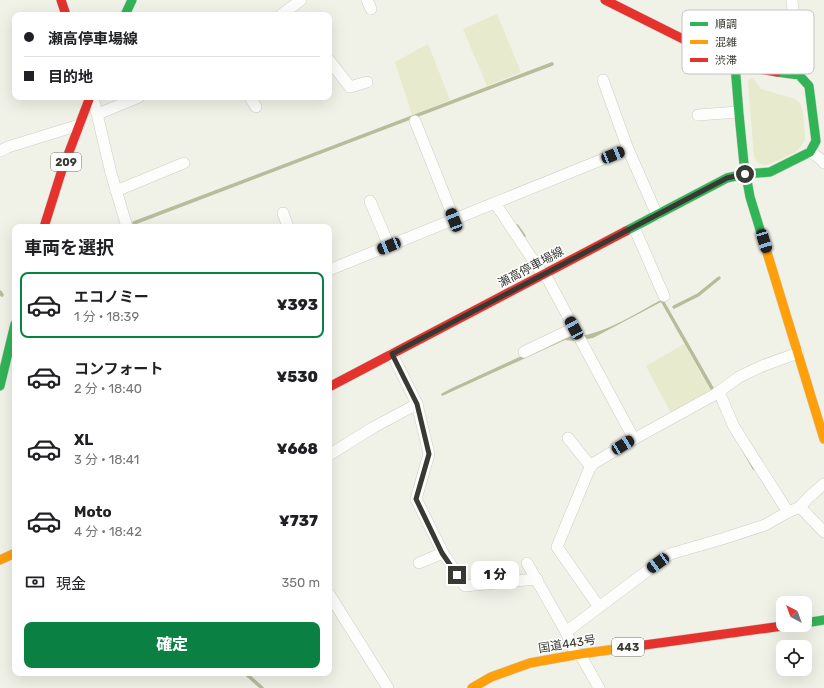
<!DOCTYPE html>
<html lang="ja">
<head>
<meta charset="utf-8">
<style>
	body { margin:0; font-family:Rubik,"Noto Sans JP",sans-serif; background:#f2f2f2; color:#202124; height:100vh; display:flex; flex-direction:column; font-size:15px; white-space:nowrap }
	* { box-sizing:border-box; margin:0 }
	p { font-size:13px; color:#757577 }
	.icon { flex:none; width:22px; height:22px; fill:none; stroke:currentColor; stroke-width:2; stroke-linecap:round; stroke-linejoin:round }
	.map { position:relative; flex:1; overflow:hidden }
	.panel { position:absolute; left:12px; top:224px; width:320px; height:452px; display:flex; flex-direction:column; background:#fff; border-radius:8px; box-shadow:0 4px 16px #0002 }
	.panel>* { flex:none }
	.guide { position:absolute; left:12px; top:12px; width:320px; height:88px; border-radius:8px; box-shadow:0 4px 16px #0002; display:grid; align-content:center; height:88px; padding:0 12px; background:#fff }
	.needle { width:26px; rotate:319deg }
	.buttons { position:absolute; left:776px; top:596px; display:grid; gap:8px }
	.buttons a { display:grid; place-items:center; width:36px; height:36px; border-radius:8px; background:#fff; box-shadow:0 4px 16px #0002; font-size:20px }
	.end { position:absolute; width:18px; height:18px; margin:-9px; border:5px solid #383932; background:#fff; box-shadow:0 0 0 2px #fff }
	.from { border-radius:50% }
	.bubble { position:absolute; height:28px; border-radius:8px; background:#fff; box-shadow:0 4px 16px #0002; font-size:13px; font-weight:800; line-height:28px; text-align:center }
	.car { position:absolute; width:12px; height:24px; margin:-12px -6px; border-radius:5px; box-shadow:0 0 3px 1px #0007; background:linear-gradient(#222 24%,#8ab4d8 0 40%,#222 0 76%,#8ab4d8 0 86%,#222 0) }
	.guide b { display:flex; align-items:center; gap:14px; height:38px; font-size:15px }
	.guide b+b { border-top:1px solid #e0e0e0 }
	.guide i { width:10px; height:10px; background:#202124 }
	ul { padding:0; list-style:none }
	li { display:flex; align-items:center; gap:12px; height:66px; margin:0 8px 6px; padding:0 4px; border:2px solid transparent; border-radius:8px }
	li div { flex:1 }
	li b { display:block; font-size:15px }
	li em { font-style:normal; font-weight:800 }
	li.active { border-color:#0b8043 }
	li>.icon { width:36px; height:36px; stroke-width:1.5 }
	h2 { padding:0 12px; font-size:18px; line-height:48px }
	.pay { display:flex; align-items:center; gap:10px; height:44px; padding:0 12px; font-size:15px }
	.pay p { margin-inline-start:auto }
	.cta { display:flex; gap:8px; margin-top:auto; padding:8px 12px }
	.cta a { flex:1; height:46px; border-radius:8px; background:#0b8043; color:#fff; font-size:16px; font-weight:800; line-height:46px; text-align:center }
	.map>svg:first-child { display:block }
</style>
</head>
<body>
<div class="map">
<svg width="824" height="688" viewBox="0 0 824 688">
	<rect width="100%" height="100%" fill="#f0f1e7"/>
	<g fill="#e7eacc">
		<path d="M497,14l24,58 -34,14 -24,-57z"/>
		<path d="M428,44l22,56 -38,15 -17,-53z"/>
		<path d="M753,78l8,11 34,10 5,4 3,9 2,27 -4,8 -6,5 -25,12 -7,1 -6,-3 -3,-6 -6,-73 1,-3z"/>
		<path d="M684,344l27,48 -40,21 -25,-47z"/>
	</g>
	<path fill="#b9bc9a" d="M663,299l52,91 43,79 -5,1 -23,-41 -18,-37 -51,-90 -68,36 -18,3 -10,-1 -123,56 -1,-2 9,-5 115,-53c32,4 69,-22 96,-36z"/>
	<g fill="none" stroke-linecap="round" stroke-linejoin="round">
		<g stroke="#b9bc9a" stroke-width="3.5">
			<path d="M134,223l418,-159"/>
			<path d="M517,226l7,10"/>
			<path d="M0,292l2,3"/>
			<path d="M674,307l24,-12 21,-17"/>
			<path d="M245,673l17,15"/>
		</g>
		<defs>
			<g id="street">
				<path d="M367,0l4,9"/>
				<path d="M792,0l7,75"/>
				<path d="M281,15l20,-15"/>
				<path d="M329,60l21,27 17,-5"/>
				<path d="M603,80l25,69 29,66"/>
				<path d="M93,97l18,76 16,54"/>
				<path d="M250,97l6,10"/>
				<path d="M98,114l41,-17"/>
				<path d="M698,115l40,-3"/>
				<path d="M415,121l39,98"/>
				<path d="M0,151l8,-4 71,-22"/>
				<path d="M810,152l12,8 2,3"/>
				<path d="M116,191l68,-28"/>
				<path d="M370,201l19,45"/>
				<path d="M495,203l48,72"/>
				<path d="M283,213l5,14"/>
				<path d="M634,227l30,69"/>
				<path d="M329,270l299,-121"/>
				<path d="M545,274l89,165"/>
				<path d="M524,352l50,-24"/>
				<path d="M392,354l25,50 12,50 -13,45 27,54"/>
				<path d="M719,392l15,35 54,85"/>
				<path d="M568,438l23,29"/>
				<path d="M329,455l45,-28 43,-23"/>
				<path d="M800,507l24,25"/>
				<path d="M419,563l24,-10 22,33 72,-7"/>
				<path d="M527,563l39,69 10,23"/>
				<path d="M329,594l59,94"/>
				<path d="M599,607l-42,-60 34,-82 43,-26 80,-44 25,-18 23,-11 36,-13"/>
				<path d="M566,632l33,-25 71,-53 52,-15 43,-14 23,-13 12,-5 8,-9 16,-14"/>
				<path d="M580,654l19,34"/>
			</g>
			<g id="fast">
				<path d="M125,15l7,-15"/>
				<path d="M735,65l4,49 5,50 6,33 12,39"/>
				<path d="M626,231l101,-53 18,-4 25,-2 40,-20 6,-11 -7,-55 -10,-11 -22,-3"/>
				<path d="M0,386l15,-62"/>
				<path d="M805,623l19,-3"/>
			</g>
			<g id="slow">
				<path d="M762,236l62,203"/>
				<path d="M0,560l15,-7"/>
				<path d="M472,688l19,-11 39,-14 50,-9 43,-6"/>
			</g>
			<g id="jam">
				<path d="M61,0l5,15"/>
				<path d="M605,0l130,65 42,7"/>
				<path d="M44,227l17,-54 29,-76"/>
				<path d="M329,387l297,-156"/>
				<path d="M623,648l167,-23"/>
			</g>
		</defs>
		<use href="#street" stroke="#cecec7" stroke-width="12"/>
		<use href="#fast" stroke="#cecec7" stroke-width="10"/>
		<use href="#slow" stroke="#cecec7" stroke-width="10"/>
		<use href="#jam" stroke="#cecec7" stroke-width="10"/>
		<use href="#street" stroke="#fdfdfb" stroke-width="11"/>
		<use href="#fast" stroke="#30b455" stroke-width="9"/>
		<use href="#slow" stroke="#ff9f0a" stroke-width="9"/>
		<use href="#jam" stroke="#e5322d" stroke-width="9"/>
	</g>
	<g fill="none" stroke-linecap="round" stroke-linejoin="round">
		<path stroke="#383932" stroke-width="5" d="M457,575l-15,-22 -26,-54 13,-45 -12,-50 -25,-50 335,-176 18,-4"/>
	</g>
	<g text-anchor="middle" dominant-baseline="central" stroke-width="3" stroke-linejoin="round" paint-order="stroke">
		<g fill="#fff" stroke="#747470" stroke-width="1">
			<rect x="51" y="153" width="30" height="18" rx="3"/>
			<rect x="612" y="638" width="32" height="18" rx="3"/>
		</g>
		<g font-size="11" font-weight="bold" fill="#383932">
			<text x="66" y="162">209</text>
			<text x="628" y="647">443</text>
		</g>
		<g font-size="12" fill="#383932" stroke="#fff">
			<text transform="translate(531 267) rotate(-28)">瀬高停車場線</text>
			<text transform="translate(567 644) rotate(-9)">国道443号</text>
		</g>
	</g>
	<rect x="682" y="10" width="132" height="64" rx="6" fill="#fff" stroke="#c3c4c2" stroke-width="1"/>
	<rect x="690" y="22" width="18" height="4" fill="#30b455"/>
	<rect x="690" y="40" width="18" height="4" fill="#ff9f0a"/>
	<rect x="690" y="58" width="18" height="4" fill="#e5322d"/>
	<g font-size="11" fill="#383932">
		<text x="715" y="28">順調</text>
		<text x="715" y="46">混雑</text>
		<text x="715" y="64">渋滞</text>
	</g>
</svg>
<div class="buttons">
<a><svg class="needle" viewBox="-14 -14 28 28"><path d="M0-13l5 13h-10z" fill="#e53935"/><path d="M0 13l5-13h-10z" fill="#757577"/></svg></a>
<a><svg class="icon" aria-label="locate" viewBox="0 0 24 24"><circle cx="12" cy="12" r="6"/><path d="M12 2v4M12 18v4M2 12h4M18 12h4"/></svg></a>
</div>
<i class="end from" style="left:745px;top:174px"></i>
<i class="end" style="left:457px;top:575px"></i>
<div class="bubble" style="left:471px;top:561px;width:48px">1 分</div>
<i class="car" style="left:613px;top:155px;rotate:68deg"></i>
<i class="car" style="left:454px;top:220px;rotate:339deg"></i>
<i class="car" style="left:764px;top:241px;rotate:163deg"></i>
<i class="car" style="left:389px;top:246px;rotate:248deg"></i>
<i class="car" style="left:574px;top:328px;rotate:332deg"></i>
<i class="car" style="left:623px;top:445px;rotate:58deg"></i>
<i class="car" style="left:658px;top:563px;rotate:234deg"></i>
<div class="guide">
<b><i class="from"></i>瀬高停車場線</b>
<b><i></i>目的地</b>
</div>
<section class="panel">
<h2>車両を選択</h2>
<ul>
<li class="active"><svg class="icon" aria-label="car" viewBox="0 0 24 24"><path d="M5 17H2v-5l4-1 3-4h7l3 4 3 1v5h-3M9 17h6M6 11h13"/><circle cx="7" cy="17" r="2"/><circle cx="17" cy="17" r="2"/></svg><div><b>エコノミー</b><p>1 分 · 18:39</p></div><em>¥393</em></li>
<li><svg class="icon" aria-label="car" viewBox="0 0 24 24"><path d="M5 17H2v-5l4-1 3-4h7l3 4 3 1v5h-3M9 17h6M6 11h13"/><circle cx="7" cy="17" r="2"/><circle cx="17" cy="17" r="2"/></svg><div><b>コンフォート</b><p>2 分 · 18:40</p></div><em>¥530</em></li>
<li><svg class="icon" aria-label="car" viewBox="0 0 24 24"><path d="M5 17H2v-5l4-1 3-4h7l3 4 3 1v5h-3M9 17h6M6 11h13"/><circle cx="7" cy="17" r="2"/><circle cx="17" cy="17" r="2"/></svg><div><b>XL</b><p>3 分 · 18:41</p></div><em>¥668</em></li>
<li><svg class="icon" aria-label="car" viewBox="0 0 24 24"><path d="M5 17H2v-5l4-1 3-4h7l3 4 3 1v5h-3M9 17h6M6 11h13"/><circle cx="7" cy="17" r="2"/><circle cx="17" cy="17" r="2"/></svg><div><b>Moto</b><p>4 分 · 18:42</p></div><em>¥737</em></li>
</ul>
<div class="pay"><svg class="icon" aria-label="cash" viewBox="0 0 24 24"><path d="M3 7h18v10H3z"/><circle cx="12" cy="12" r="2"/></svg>現金<p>350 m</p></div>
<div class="cta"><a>確定</a></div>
</section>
</div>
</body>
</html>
